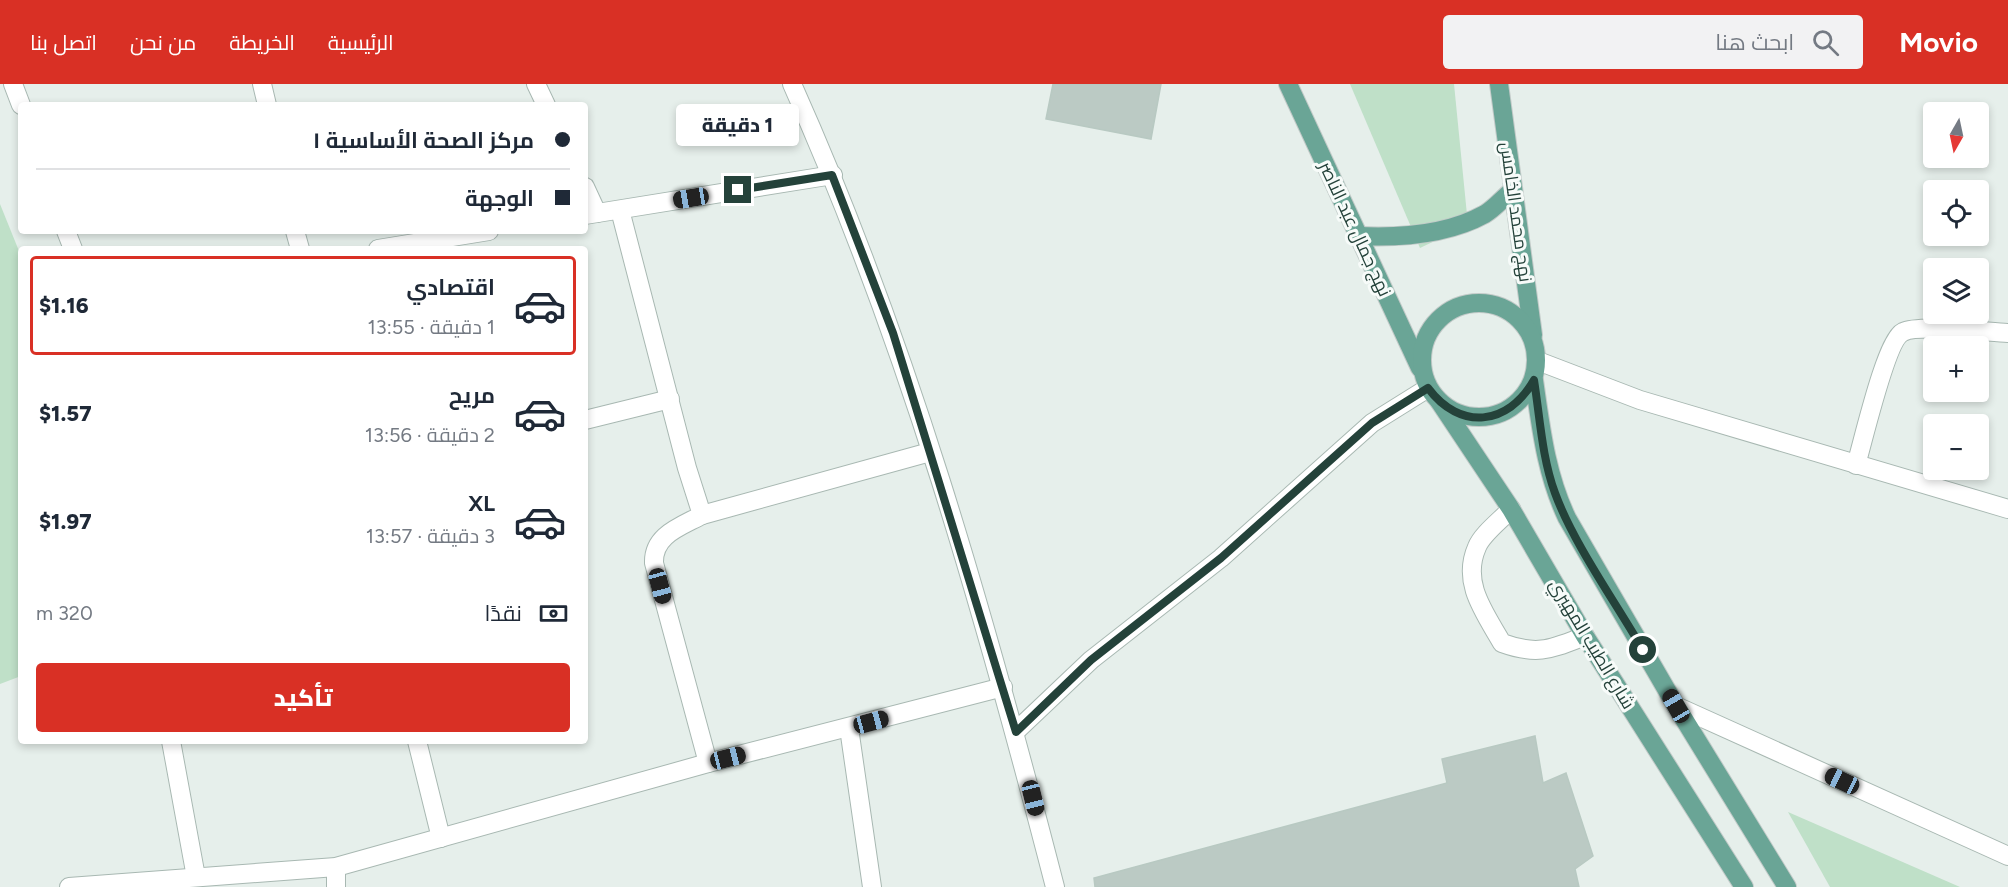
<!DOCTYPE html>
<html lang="ar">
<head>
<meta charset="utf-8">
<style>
	body { margin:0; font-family:Figtree,Cairo,sans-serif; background:#f2f2f3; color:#1f2937; direction:rtl; height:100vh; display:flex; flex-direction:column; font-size:22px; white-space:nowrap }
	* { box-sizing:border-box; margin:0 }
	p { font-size:20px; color:#747a83 }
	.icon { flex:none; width:33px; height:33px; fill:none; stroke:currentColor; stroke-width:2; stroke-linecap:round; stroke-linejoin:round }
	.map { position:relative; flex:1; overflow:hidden; direction:ltr }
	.sheet { position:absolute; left:18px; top:162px; width:570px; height:498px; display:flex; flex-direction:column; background:#fff; border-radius:6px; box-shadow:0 3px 9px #0003; direction:rtl }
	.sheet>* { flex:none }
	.banner { position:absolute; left:18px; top:18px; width:570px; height:132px; border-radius:6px; box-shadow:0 3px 9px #0003; direction:rtl; display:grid; align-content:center; height:132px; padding:0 18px; background:#fff }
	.needle { width:39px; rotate:189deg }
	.tools { position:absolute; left:1923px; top:18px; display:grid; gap:12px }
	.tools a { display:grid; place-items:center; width:66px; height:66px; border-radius:6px; background:#fff; box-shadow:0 3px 9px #0003; font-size:30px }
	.end { position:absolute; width:27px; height:27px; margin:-14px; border:8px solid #24423a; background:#fff; box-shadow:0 0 0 3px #fff }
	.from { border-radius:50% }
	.bubble { position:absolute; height:42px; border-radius:6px; background:#fff; box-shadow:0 3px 9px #0003; font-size:20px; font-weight:800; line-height:42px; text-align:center; direction:rtl }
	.car { position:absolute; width:18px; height:36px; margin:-18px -9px; border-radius:8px; box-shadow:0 0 4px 2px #0007; background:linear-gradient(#222 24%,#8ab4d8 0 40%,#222 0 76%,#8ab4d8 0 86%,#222 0) }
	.banner b { display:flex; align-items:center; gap:21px; height:57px; font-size:22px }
	.banner b+b { border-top:2px solid #e0e1e3 }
	.banner i { width:15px; height:15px; background:#1f2937 }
	ul { padding:10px 0 0; list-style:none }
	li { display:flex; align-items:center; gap:18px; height:99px; margin:0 12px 9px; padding:0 6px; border:3px solid transparent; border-radius:6px }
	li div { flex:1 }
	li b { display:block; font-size:22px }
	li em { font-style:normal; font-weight:800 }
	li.on { border-color:#d93025 }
	li>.icon { width:54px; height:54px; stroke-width:1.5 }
	.pay { display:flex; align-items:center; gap:15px; height:66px; padding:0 18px; font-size:22px }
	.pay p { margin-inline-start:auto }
	.action { display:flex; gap:12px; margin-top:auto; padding:12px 18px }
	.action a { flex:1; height:69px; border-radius:6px; background:#d93025; color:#fff; font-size:24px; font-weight:800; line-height:69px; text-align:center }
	header { display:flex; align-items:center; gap:36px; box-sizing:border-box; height:84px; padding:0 30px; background:#d93025; color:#fff }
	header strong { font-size:28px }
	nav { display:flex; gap:33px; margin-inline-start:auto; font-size:21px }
	.search { width:420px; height:54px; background:#f2f2f3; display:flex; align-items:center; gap:15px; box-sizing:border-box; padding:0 21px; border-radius:6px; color:#747a83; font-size:22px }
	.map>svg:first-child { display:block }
</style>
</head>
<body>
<header>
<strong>Movio</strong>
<div class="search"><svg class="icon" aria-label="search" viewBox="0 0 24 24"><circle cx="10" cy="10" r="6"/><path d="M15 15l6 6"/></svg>ابحث هنا</div>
<nav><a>الرئيسية</a><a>الخريطة</a><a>من نحن</a><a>اتصل بنا</a></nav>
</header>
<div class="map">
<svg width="2008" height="803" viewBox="0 0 2008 803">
	<rect width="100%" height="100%" fill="#e6efeb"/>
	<g fill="#bfe0c8">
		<path d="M1350,0h104l14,141 -48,23z"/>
		<path d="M0,120l21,52v420l-21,8z"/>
		<path d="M1788,728l172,75h-130z"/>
	</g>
	<g fill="#bbcac4" stroke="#b8c9c2" stroke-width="1.5">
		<path d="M1053,0h108l-10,55 -105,-20z"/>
		<path d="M1535,652l8,47 23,-10 27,83 -18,13 4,18h-484l-1,-9 353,-95 -5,-24z"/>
	</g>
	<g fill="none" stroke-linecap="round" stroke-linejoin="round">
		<defs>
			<g id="minor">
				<path d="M13,0l8,21"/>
				<path d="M262,0l5,21"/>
				<path d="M536,0l10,21"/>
				<path d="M792,0c115,256 193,532 263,803"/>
				<path d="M585,103l12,26"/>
				<path d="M620,126l67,258 15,47c-22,12 -49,20 -48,48l54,200"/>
				<path d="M585,131l248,-40"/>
				<path d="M66,147l7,18"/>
				<path d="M295,147l5,18"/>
				<path d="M378,165l111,-18"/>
				<path d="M1538,277l102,39 368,109"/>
				<path d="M585,336l85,-21"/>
				<path d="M1856,381c7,-23 30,-125 47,-133 16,-8 83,0 105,1"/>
				<path d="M1511,425c-10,11 -29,25 -34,38 -16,36 8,66 25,96 36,13 49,6 83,-7"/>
				<path d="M702,431l228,-63"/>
				<path d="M1676,622l332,150"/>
				<path d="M849,644l23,159"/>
				<path d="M1015,648l76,-72 130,-102 151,-135 56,-35"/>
				<path d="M171,657l25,136"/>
				<path d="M417,657l24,97"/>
				<path d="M336,783v20"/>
				<path d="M69,803l267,-20 372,-104 295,-76"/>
			</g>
			<g id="major">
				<path d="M1288,0l132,284"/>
				<path d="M1499,0l34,251"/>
				<path d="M1358,152c42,2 89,-1 127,-22 10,-6 19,-17 28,-24"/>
				<circle cx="1479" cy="276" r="57"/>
				<path d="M1534,296c7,48 12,94 33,138l109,188 111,181"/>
				<path d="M1439,317l72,108 74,127 159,251"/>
			</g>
		</defs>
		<use href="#minor" stroke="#a8b8b2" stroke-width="20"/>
		<use href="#major" stroke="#c2cac8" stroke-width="20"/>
		<use href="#minor" stroke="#fff" stroke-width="18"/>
		<use href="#major" stroke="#6aa596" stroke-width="18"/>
	</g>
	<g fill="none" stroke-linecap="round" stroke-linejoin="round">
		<path stroke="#24423a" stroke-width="8" d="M738,106l94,-15 61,158 123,399 75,-72 130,-102 151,-135 56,-35c32,43 80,38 106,-8 6,38 8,78 21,113 18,50 61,110 88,157"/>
	</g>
	<g text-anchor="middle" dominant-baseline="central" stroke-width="6" stroke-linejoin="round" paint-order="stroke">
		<g font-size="18" fill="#24423a" stroke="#f7fbf9">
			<text transform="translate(1516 128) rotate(82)">نهج محمد الخامس</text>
			<text transform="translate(1355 145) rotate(65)">نهج جمال عبد الناصر</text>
			<text transform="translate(1592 560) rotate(59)">شارع الطيب المهيري</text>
		</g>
	</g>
</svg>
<div class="tools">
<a><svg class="needle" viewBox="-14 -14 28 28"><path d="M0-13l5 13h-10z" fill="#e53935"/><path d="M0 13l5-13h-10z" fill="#747a83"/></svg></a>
<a><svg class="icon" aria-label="locate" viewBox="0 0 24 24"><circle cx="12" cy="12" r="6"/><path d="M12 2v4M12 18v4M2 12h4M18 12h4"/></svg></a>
<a><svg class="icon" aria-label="layers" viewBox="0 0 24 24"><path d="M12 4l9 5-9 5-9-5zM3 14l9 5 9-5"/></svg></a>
<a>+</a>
<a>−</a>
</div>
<i class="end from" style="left:1643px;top:566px"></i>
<i class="end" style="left:738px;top:106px"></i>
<div class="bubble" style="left:676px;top:20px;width:123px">1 دقيقة</div>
<i class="car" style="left:691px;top:114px;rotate:261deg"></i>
<i class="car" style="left:660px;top:502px;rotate:165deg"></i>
<i class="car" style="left:1676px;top:622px;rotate:330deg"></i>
<i class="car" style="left:871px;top:638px;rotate:75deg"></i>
<i class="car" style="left:728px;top:674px;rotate:76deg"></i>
<i class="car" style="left:1842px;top:697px;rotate:295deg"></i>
<i class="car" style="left:1033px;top:714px;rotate:166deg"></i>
<div class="banner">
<b><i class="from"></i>مركز الصحة الأساسية ١</b>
<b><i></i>الوجهة</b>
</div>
<section class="sheet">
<ul>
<li class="on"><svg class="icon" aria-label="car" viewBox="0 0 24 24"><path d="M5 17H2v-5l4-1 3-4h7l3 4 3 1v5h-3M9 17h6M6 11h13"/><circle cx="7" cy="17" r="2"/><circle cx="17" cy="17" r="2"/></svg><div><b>اقتصادي</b><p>1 دقيقة · 13:55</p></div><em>$1.16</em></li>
<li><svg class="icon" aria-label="car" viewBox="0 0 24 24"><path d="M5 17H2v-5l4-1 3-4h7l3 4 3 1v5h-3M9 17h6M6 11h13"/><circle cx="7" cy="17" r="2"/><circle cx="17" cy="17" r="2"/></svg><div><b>مريح</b><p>2 دقيقة · 13:56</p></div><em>$1.57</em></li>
<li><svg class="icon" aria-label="car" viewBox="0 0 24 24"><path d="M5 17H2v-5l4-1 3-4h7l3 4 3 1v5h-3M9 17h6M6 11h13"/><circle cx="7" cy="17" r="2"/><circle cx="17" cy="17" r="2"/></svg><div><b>XL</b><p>3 دقيقة · 13:57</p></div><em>$1.97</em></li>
</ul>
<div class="pay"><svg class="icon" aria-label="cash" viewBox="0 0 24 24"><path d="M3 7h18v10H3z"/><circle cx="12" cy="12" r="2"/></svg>نقدًا<p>320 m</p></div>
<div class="action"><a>تأكيد</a></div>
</section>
</div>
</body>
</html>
